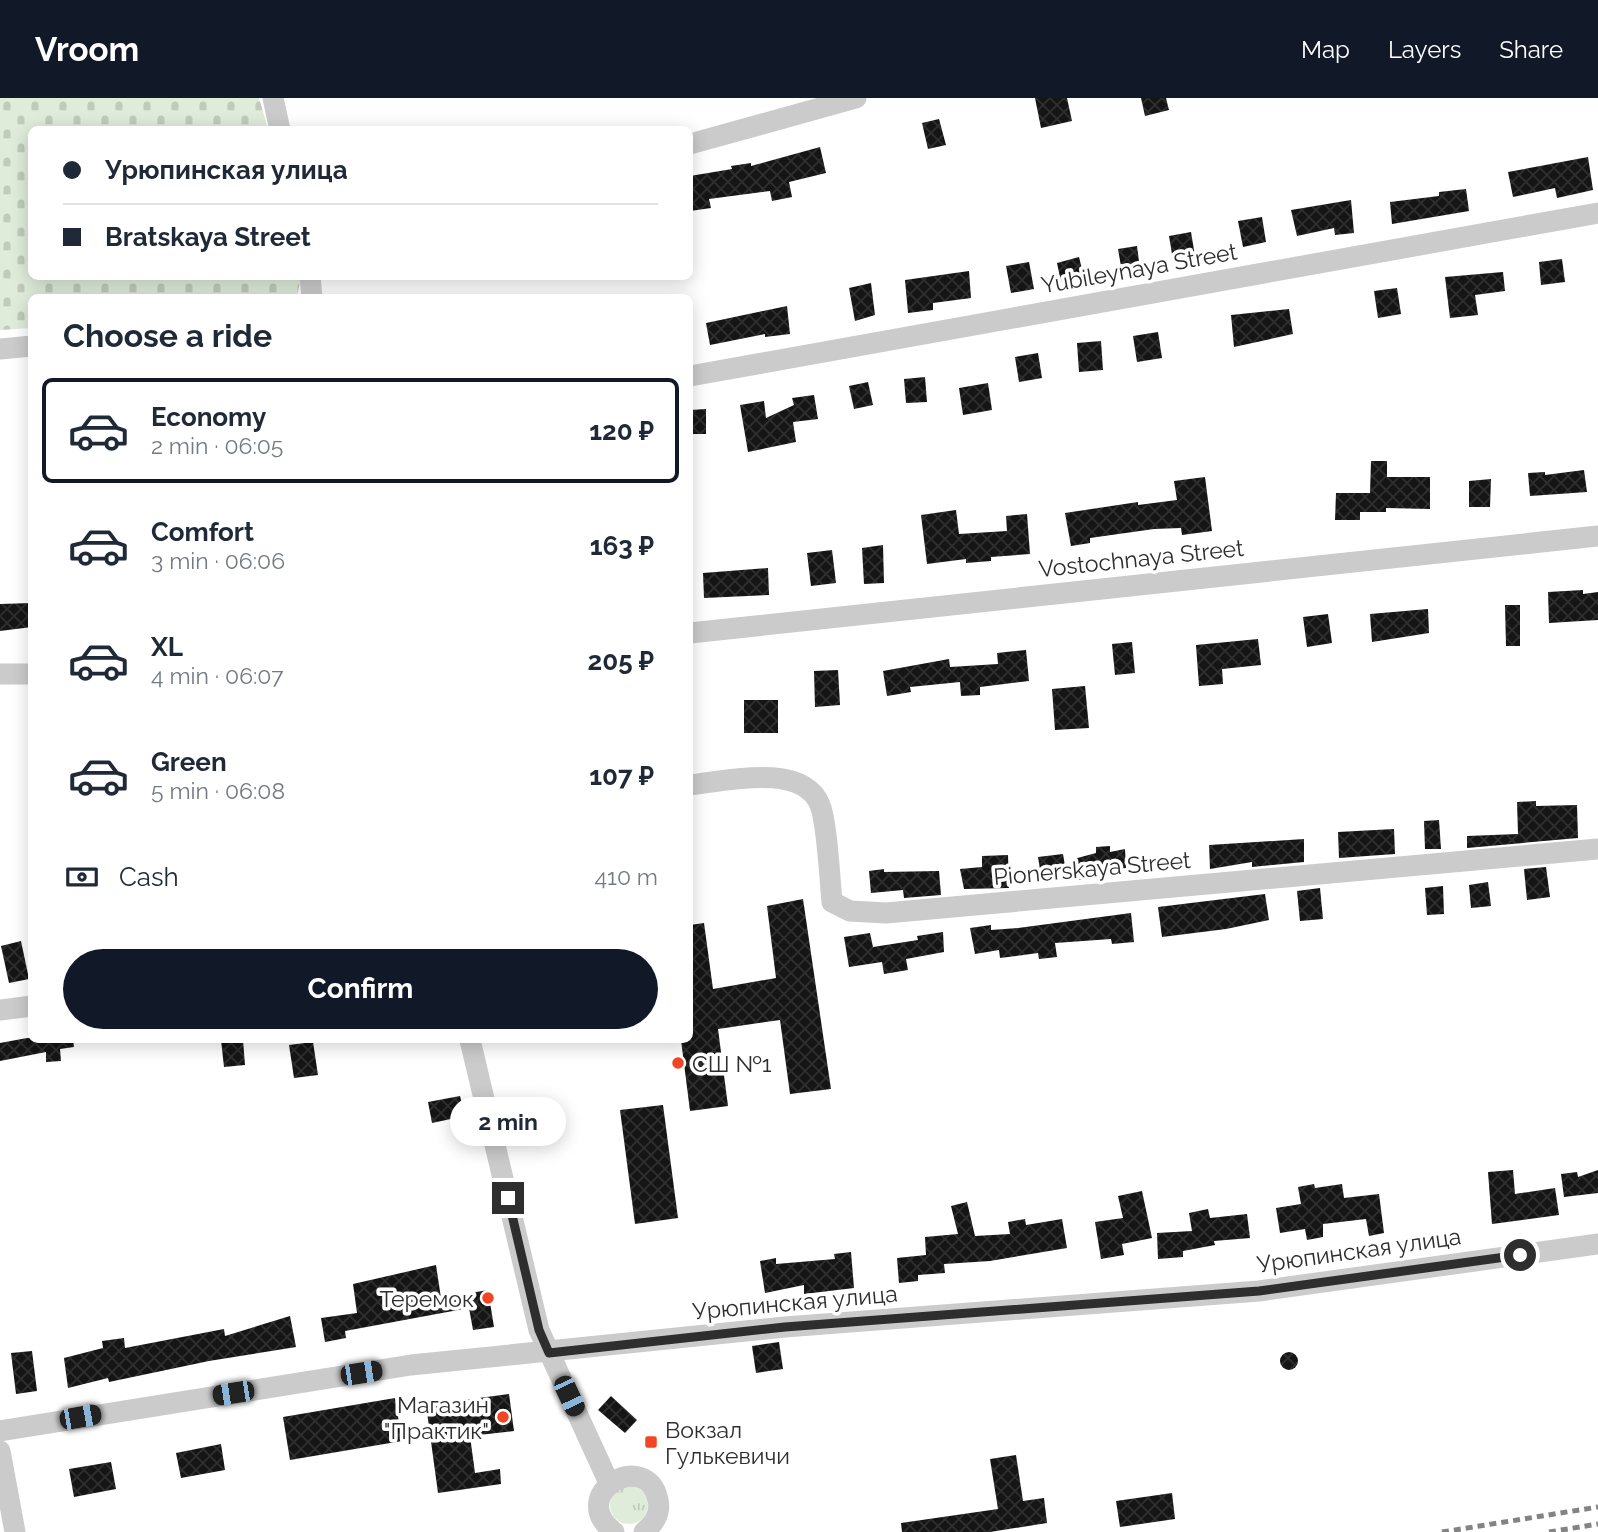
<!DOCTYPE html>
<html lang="en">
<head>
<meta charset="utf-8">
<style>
	body { margin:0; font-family:Raleway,sans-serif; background:#f2f2f3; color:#1f2937; height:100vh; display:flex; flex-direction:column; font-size:26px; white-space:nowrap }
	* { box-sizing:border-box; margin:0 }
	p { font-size:23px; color:#747a83 }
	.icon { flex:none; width:38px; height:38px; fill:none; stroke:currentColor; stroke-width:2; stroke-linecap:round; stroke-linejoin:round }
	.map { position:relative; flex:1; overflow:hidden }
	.drawer { position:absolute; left:28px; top:196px; width:665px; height:749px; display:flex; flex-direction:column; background:#fff; border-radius:10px; box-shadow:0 4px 18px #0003 }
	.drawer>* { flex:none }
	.banner { position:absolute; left:28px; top:28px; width:665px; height:154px; border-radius:10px; box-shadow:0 4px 18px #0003; display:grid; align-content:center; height:154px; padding:0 35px; background:#fff }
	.end { position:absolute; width:32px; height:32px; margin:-16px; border:9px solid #2e2e2e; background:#fff; box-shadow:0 0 0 4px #fff }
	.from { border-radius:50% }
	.bubble { position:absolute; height:49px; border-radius:24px; background:#fff; box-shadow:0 4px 18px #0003; font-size:23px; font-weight:700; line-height:49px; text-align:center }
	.car { position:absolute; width:21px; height:42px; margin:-21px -10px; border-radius:9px; box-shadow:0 0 5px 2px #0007; background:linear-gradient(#222 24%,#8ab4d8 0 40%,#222 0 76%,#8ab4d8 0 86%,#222 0) }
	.banner b { display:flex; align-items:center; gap:24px; height:66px; font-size:26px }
	.banner b+b { border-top:2px solid #e0e1e3 }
	.banner i { width:18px; height:18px; background:#1f2937 }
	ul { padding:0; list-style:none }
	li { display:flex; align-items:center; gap:21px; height:105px; margin:0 14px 10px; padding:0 21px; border:4px solid transparent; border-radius:10px }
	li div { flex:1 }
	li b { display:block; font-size:26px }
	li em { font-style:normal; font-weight:700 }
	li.current { border-color:#111827 }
	li>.icon { width:63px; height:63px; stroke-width:1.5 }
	h2 { padding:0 35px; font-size:32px; line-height:84px }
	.pay { display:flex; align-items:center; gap:18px; height:77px; padding:0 35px; font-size:26px }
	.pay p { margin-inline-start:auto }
	.action { display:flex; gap:14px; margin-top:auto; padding:14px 35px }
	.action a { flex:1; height:80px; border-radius:42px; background:#111827; color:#fff; font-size:28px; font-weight:700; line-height:80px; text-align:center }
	header { display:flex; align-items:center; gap:42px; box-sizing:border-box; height:98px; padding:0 35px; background:#111827; color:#fff }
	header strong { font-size:33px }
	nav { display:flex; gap:38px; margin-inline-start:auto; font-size:24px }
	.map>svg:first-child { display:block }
</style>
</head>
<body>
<header>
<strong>Vroom</strong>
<nav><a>Map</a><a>Layers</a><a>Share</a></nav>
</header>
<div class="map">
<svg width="1598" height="1434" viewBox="0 0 1598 1434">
	<defs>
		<pattern id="grass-tufts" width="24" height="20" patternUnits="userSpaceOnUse" patternTransform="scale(1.75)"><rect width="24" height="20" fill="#dfecda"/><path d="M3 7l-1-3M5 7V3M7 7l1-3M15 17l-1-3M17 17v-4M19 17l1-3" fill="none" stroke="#c0cbbb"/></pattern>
		<pattern id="cemetery-stones" width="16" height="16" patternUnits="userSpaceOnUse" patternTransform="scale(1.75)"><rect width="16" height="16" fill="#dfecda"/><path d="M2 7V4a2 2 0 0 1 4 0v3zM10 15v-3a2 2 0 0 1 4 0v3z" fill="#c0cbbb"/></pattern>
		<pattern id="building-cross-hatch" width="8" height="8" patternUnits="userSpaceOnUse" patternTransform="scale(1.75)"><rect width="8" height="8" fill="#151515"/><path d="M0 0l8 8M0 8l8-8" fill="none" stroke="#2f2f2f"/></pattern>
	</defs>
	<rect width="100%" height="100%" fill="#fff"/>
	<circle fill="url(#grass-tufts)" cx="629" cy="1407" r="19"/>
	<path fill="url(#cemetery-stones)" d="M0,0h259l9,31 -236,1v146l269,1 -4,20 -265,1 -1,30 -31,2z"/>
	<g fill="url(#building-cross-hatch)">
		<path d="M1035,0h32l5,23 -31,7z"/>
		<path d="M1141,0h25l3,12 -24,6z"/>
		<path d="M939,21l7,26 -18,4 -6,-26z"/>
		<path d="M820,49l6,26 -37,9 3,15 -20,4 -2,-10 -61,8 2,9 -21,3v-35l42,-7 -1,-3 20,-3v3z"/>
		<path d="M1588,59l5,33 -36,8 -2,-10 -42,9 -5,-25z"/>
		<path d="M1466,91l3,22 -77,13 -2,-22 49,-6v-4z"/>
		<path d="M1351,102l3,33 -19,2 -1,-7 -37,8 -6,-26z"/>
		<path d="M1262,119l4,25 -23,5 -5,-26z"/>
		<path d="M1191,134l4,24 -22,4 -4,-24z"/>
		<path d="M1137,148l3,23 -18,3 -4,-23z"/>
		<path d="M1079,159l5,20 -23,5 -4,-19z"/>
		<path d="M1562,161l3,23 -24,3 -2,-23z"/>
		<path d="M1029,164l5,27 -23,4 -5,-27z"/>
		<path d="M969,173l2,27 -38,5v7l-25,3 -3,-33z"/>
		<path d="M1503,174l2,19 -30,4 3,20 -28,3 -5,-41z"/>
		<path d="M871,185l4,32 -20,6 -6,-33z"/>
		<path d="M1397,190l4,26 -23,4 -4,-27z"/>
		<path d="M787,208l3,28 -25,3v-3l-55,11 -4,-22z"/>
		<path d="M1289,211l4,25 -59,13 -3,-32z"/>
		<path d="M1158,234l4,26 -25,4 -4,-26z"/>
		<path d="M1101,243l2,29 -24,2 -2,-29z"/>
		<path d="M1038,255l4,25 -23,4 -4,-25z"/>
		<path d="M925,279l2,25 -21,1 -2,-24z"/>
		<path d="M868,284l5,23 -19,4 -5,-23z"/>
		<path d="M988,285l4,27 -29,5 -4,-27z"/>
		<path d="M814,297l4,24 -25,3 3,20 -48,10 -8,-47 24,-4 2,17 28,-13 -2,-7z"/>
		<path d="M706,311v25h-16v-24z"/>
		<path d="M1371,363h16v16h43v32l-44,-1v4h-26v8h-25l1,-27h34z"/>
		<path d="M1584,372l3,22 -57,4 -2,-23 17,-1v3z"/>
		<path d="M1205,379l7,54 -30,4 -1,-7 -27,1 -64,9v5l-19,3 -6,-33 73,-11v3l39,-5 -3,-19z"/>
		<path d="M1491,381l-1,28h-21v-26z"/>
		<path d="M956,412l3,24 48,-3 -1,-15 21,-2 3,40 -39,3v4l-25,2v-4l-39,5 -6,-49z"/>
		<path d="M883,447l1,38 -20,1 -2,-36z"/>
		<path d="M832,452l4,33 -25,3 -4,-33z"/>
		<path d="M768,470l1,27 -65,3 -1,-25z"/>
		<path d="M1583,492v4l15,-2v28l-49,3 -1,-31z"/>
		<path d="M32,505v24l-32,4v-27z"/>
		<path d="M1505,507h15v41h-14z"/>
		<path d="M1428,511l1,24 -57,9 -2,-28z"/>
		<path d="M1328,516l4,29 -25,4 -4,-30z"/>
		<path d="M1258,541l3,26 -39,4 1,15 -24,2 -3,-41z"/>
		<path d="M1132,544l3,31 -20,2 -3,-31z"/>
		<path d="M1026,552l3,31 -49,6v8l-19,1 -1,-14 -50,5 1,5 -24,4 -4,-25 66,-12 1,8 48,-3 -1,-11z"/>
		<path d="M838,572l2,35 -25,2 -1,-36z"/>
		<path d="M1085,588l4,42 -34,2 -3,-41z"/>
		<rect x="744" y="602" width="34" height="33"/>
		<path d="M1536,703v5l41,-1 1,33 -111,10v-12l51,-2 -1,-32z"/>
		<path d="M1439,722l2,29h-16l-1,-28z"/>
		<path d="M1394,731l1,25 -56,4 -1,-26z"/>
		<path d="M1304,741v23l-52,5v-5l-42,7 -1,-24z"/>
		<path d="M1110,748v6l15,-3 1,19 -36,4v8h-19l-1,-20 26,-7v-6z"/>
		<path d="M1063,756l3,18 -25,4 -3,-19z"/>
		<path d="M1008,757l1,33 -45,1 -4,-20 22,-2v-11z"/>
		<path d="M1546,769l4,30 -23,3 -3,-31z"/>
		<path d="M884,771v3l55,-1 2,24 -37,3 -1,-8 -32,3 -2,-22z"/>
		<path d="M1488,784l3,24 -20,2 -2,-23z"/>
		<path d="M1443,788l1,28 -17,1 -2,-27z"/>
		<path d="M1320,790l3,31 -23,2 -3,-30z"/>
		<path d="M1265,796l4,26 -43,9 -64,8 -4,-30z"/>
		<path d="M803,801l28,190 -41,5 -10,-74 -62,9 10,77 -38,5 -9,-71h9v-115l14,-2 9,66 63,-11 -9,-72z"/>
		<path d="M1131,815l3,29 -22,2 -1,-5 -56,4 2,14 -18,2 -1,-6 -38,5 -1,-8 -24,4 -5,-26 21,-3v5l27,-2z"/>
		<path d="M943,834l1,20 -38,7 2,11 -24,4 -2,-12 -33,5 -5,-30 26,-4 3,14 45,-7 -1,-4z"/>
		<path d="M21,843l8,38 -20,4 -8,-37z"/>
		<path d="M27,940l46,2 1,7 -14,2 1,12 -15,1v-10l-46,9v-18z"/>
		<path d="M221,942h22l2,25 -21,2z"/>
		<path d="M313,944l5,33 -24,3 -5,-33z"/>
		<path d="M460,998l5,20 -33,7 -4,-21z"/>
		<path d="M663,1007l15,113 -43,6 -15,-114z"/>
		<path d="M1513,1072l2,24 40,-6 4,27 -67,9 -4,-52z"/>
		<path d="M1598,1072v23l-34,4 -3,-23 16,-2 1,5z"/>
		<path d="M1314,1086l1,4 27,-4 2,14 35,-4 5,39 -15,3 -3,-17 -43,5v13l-16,3 -2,-11 -25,4 -4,-25 25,-4 -3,-17z"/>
		<path d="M1142,1093l10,47 -30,6 2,11 -23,4 -6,-37 28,-4 -5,-22z"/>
		<path d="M967,1104l8,34 35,-2 -2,-12 17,-3 1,6 36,-6 5,29 -77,13 -46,3 1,9 -27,2v6l-19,2 -2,-25 29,-3 -1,-18 33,-3 -7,-28z"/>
		<path d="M1208,1111l2,9 37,-4 3,24 -36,3 1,4 -32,6v6l-25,2 -1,-26 35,-2 -3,-18z"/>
		<path d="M851,1154l3,36 -50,6v-9l-39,8 -5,-32 16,-3v6l59,-5 -1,-5z"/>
		<path d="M436,1167l5,33 47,-8 6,37 -21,3 -4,-22 -124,23 1,7 -21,4 -4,-24 36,-5 -4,-29z"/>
		<path d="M290,1218l6,31 -87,14 -100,21 -1,-4 -40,10 -4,-30 39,-10 -1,-7 22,-3 1,10 99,-19 1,7z"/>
		<path d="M779,1244l4,27 -27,4 -4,-27z"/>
		<path d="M32,1253l5,40 -21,3 -5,-41z"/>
		<circle cx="1289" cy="1263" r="9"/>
		<path d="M509,1296l5,37 -44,5 5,37 25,-4 1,15 -63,9 -12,-88z"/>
		<path d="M611,1298l26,24 -12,13 -27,-23z"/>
		<path d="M395,1300l7,43 -112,19 -7,-43z"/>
		<path d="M221,1346l4,26 -44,8 -5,-25z"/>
		<path d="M1016,1357l7,46 21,-3 3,25 -57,9h-88l-1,-9 97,-14 -8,-50z"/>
		<path d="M111,1364l5,27 -42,8 -5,-28z"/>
		<path d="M1172,1395l3,26 -55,8 -4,-26z"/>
	</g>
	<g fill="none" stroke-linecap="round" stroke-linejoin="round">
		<g stroke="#cbcbcb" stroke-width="21">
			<path d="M273,0l7,32"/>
			<path d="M690,46l166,-46"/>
			<path d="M310,178l2,22"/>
			<path d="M0,251l32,-3"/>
			<path d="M690,278l908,-163"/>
			<path d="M690,535l908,-97"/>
			<path d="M0,576h32"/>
			<path d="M690,687c35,-4 113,-23 130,20 7,17 10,76 12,97l18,9 36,2 712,-64"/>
			<path d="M0,912l32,-4"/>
			<path d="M470,942l69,290 70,153"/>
			<path d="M0,1333l411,-66 374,-38 474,-36 339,-47"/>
			<path d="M0,1353l15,81"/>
			<path d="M614,1434c-49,-38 33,-85 44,-32 3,13 -4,24 -14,32"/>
		</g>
		<g stroke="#838383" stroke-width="5" stroke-dasharray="7 5" stroke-linecap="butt">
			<path d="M1442,1434l156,-25"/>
			<path d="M1549,1434l49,-8"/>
		</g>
	</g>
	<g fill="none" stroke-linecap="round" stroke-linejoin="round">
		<path stroke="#2e2e2e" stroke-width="9" d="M508,1100l31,132 10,23 236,-26 474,-36 261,-36"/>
	</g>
	<g fill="#f04624" stroke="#fff" stroke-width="2.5">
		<circle cx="678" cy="965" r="7"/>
		<circle cx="488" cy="1200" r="7"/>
		<circle cx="503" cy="1319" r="7"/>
		<rect x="644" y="1337" width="14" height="14" rx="3.5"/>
	</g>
	<g text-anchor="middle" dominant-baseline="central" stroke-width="7" stroke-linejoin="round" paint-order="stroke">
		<g font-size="23" fill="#2e2e2e" stroke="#fff">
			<text transform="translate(1139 170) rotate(-10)">Yubileynaya Street</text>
			<text transform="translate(1141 460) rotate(-6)">Vostochnaya Street</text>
			<text transform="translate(1092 770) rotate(-5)">Pionerskaya Street</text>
			<text transform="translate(1359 1152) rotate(-8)">Урюпинская улица</text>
			<text transform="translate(795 1204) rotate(-5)">Урюпинская улица</text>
		</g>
		<g font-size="23" fill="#2e2e2e" stroke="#fff" text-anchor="start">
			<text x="692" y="965">СШ №1</text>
			<text x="474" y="1200" text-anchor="end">Теремок</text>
			<text x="489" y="1306" text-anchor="end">Магазин<tspan x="489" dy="26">"Практик"</tspan></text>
			<text x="665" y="1331">Вокзал<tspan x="665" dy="26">Гулькевичи</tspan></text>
		</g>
	</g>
</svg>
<i class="end from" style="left:1520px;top:1157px"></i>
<i class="end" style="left:508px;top:1100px"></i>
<div class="bubble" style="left:450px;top:999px;width:116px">2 min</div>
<i class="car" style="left:361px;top:1275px;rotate:81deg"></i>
<i class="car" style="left:233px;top:1295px;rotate:261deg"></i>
<i class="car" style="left:569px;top:1298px;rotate:155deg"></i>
<i class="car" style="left:80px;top:1319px;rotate:80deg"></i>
<div class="banner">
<b><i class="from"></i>Урюпинская улица</b>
<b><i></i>Bratskaya Street</b>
</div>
<section class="drawer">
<h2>Choose a ride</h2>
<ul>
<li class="current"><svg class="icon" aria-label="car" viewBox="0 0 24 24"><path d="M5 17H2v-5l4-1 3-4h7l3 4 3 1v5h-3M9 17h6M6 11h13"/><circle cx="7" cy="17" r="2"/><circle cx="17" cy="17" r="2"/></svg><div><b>Economy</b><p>2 min · 06:05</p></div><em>120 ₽</em></li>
<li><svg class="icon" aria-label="car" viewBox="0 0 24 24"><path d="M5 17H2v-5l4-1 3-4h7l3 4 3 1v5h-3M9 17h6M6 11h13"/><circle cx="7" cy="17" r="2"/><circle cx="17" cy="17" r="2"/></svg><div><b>Comfort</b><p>3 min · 06:06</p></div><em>163 ₽</em></li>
<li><svg class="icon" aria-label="car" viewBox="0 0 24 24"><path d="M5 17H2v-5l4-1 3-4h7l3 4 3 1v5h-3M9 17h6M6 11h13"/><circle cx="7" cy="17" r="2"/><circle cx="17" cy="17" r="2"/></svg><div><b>XL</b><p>4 min · 06:07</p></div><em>205 ₽</em></li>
<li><svg class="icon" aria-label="car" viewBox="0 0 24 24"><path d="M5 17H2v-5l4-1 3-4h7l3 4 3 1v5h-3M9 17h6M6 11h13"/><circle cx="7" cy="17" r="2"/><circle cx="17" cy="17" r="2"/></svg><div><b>Green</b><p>5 min · 06:08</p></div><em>107 ₽</em></li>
</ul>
<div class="pay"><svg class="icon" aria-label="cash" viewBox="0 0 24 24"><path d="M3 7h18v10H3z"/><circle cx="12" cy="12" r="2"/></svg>Cash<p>410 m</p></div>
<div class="action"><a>Confirm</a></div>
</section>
</div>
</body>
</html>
